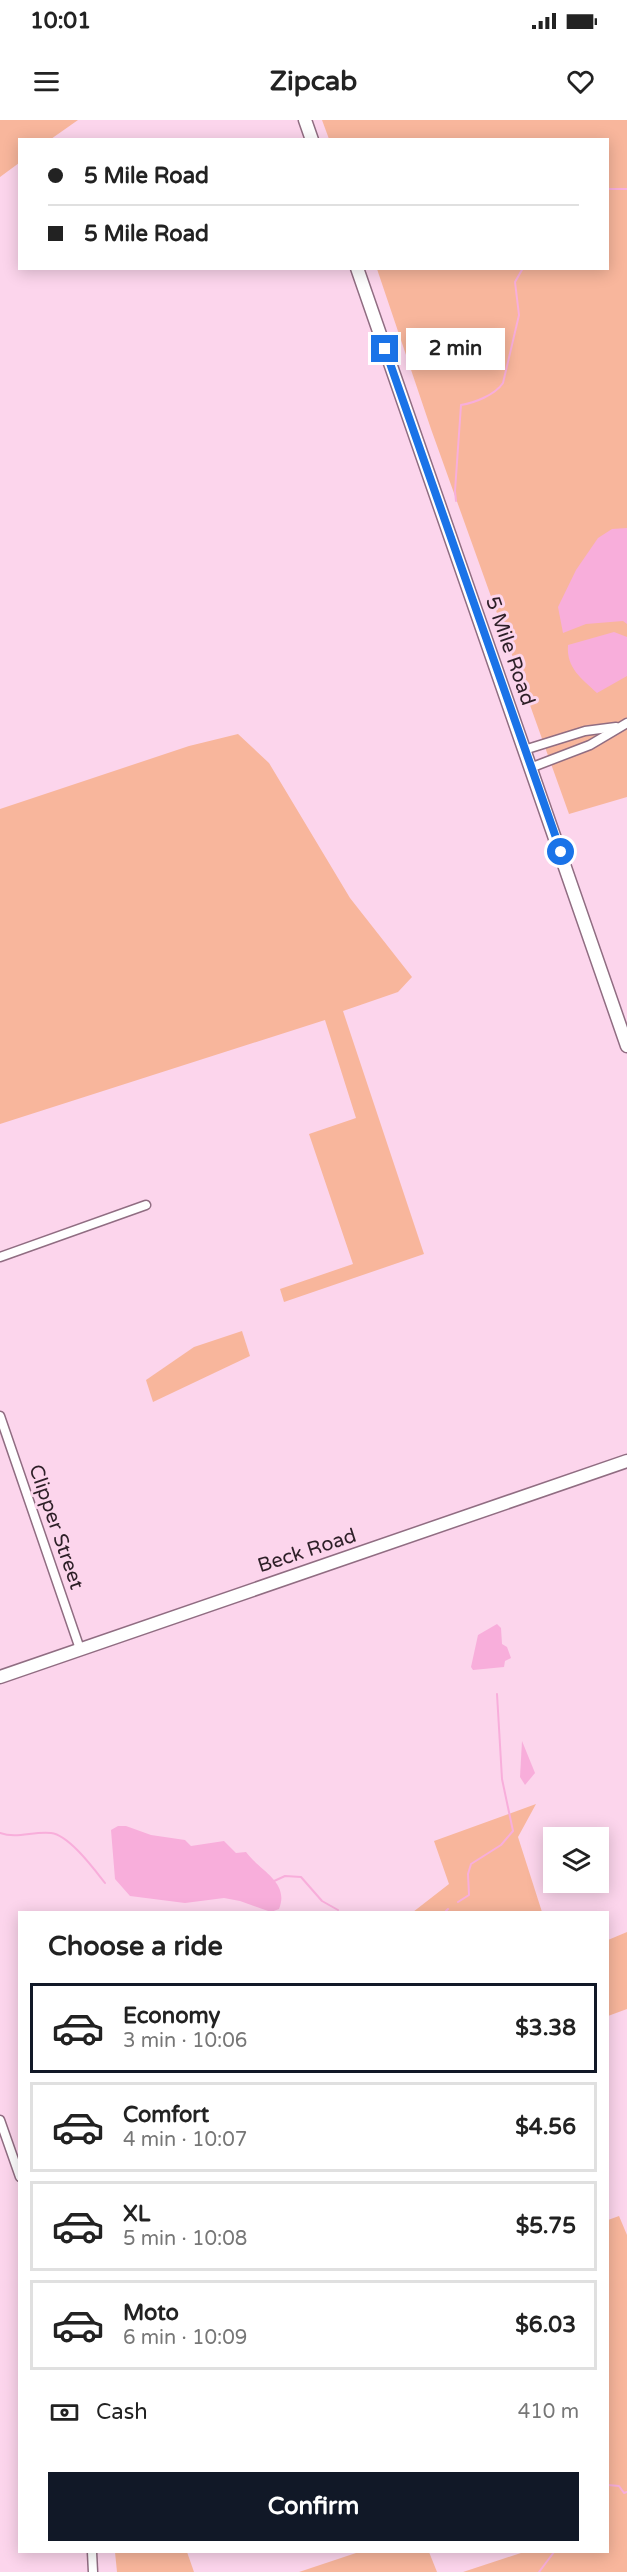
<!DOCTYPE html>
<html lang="en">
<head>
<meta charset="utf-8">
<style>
	body { margin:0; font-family:"Varela Round",sans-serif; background:#f2f2f2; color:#222; height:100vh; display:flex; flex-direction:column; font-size:22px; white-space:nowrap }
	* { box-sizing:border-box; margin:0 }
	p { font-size:20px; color:#767676 }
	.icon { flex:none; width:33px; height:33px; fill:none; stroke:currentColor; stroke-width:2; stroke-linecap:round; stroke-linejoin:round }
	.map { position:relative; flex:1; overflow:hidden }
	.sheet { position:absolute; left:18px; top:1791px; width:591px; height:642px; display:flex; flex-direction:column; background:#fff; border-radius:0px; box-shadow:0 3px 15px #0003 }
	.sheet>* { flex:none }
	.hud { position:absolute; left:18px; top:18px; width:591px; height:132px; border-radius:0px; box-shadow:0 3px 15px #0003; display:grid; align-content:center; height:132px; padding:0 30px; background:#fff }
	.tools { position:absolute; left:543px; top:1707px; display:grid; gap:12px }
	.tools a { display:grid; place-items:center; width:66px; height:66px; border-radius:0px; background:#fff; box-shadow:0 3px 15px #0003; font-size:30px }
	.end { position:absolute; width:27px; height:27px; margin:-14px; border:8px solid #1a73e8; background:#fff; box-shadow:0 0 0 3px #fff }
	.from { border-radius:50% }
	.bubble { position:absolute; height:42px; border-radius:0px; background:#fff; box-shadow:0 3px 15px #0003; font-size:20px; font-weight:700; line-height:42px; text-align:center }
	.hud b { display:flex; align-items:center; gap:21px; height:57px; font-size:22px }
	.hud b+b { border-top:2px solid #e0e0e0 }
	.hud i { width:15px; height:15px; background:#222 }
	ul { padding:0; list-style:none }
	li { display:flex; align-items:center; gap:18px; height:90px; margin:0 12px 9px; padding:0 18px; border:3px solid #e0e0e0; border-radius:0px }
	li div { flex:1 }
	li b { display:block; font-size:22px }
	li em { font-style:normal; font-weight:700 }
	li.current { border-color:#111827 }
	li>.icon { width:54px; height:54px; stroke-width:1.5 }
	h2 { padding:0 30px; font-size:27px; line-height:72px }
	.pay { display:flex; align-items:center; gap:15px; height:66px; padding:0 30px; font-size:22px }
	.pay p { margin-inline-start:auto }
	.cta { display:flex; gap:12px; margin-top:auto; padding:12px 30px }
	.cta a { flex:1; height:69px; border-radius:0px; background:#111827; color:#fff; font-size:24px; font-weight:700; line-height:69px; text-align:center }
	.status { display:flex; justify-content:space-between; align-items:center; height:42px; padding:0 30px; background:#fff; direction:ltr }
	.status svg { height:16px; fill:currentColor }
	header { display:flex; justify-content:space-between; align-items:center; height:78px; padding:0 30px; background:#fff; font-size:27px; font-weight:700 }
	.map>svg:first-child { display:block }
</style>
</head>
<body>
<div class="status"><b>10:01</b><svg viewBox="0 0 49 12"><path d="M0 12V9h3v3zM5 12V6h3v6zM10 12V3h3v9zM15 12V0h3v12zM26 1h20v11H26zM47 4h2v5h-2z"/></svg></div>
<header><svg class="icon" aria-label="menu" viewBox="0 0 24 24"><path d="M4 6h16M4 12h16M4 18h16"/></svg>Zipcab<svg class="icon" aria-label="heart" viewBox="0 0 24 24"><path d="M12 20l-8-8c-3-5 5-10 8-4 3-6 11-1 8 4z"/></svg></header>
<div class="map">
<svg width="627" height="2452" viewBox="0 0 627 2452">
	<rect width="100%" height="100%" fill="#fcd5ec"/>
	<g fill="#f8b69c">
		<path d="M0,0h78l-27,19 -31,1 -1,23 -19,14z"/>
		<path d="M322,0h305v677l-58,17 -138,-385 -54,-160 231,-1v-128l-279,-1z"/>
		<path d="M238,614l31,29 81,135 62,79 -14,15 -55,19 81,243 -140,48 -4,-13 73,-25 -44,-130 47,-16 -31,-98 -325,104v-315l189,-63z"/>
		<path d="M242,1211l8,25 -97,46 -7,-22 48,-33z"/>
		<path d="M536,1684l-18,33 24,75h-129l36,-28 -15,-43z"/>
		<path d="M627,1812v77l-19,7v-76z"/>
		<path d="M619,2096l8,19v337h-164l61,-20h84v-332z"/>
		<path d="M115,2432h72l7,20h-77z"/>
		<path d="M359,2432h70l8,20h-138z"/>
	</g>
	<g fill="#f8aedb">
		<path d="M627,408v96l-4,-3 -37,3 -23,9 -5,-26 18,-37 22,-32 14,-9z"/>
		<path d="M614,512l13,5v39l-30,17c-15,-14 -31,-25 -29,-48z"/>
		<path d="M497,1504l4,4 1,16 5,3 4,11 -6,3 -1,6 -31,3 -2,-3 7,-32z"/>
		<path d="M522,1621l13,32 -10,12 -5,-8z"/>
		<path d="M118,1706h8l25,9 34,5 6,6 33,-5 12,12 10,-1c14,19 44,30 33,57l-8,3 -31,-11 -16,-3 -39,5 -55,-7 -15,-17 -4,-49z"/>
	</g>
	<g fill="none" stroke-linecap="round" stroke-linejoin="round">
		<g stroke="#f8aedb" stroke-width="2">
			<path d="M608,69h19"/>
			<path d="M456,381l-1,-10 6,-86c13,-2 34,-10 42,-22l16,-68 -4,-33 8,-14"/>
			<path d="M0,1713c17,6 33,-2 51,0 18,2 43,36 54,50"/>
			<path d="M272,1762l13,-6 16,1 21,24 16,9"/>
			<path d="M458,1782l11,-7 -1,-21 3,-10 30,-19 12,-14 -11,-52 -5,-85"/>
			<path d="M445,1792l3,-3"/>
			<path d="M608,2365l11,1 5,7 3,-1"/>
			<path d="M539,2452l15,-20"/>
		</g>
		<defs>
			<g id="street">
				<path d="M524,630l61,-19 31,-4"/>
				<path d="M530,648l60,-23 37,-22"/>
				<path d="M0,1137l146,-52"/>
				<path d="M0,1296l80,233"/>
				<path d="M0,2000l20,57"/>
				<path d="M92,2432l1,20"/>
			</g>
			<g id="secondary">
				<path d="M305,0l7,20"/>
				<path d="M357,148l270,778"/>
				<path d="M0,1557l627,-216"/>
			</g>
		</defs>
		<use href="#street" stroke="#906d82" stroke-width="11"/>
		<use href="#secondary" stroke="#906d82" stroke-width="15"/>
		<use href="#street" stroke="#fff" stroke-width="8"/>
		<use href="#secondary" stroke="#fff" stroke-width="12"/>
	</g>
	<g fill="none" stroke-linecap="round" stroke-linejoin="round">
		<path stroke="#1a73e8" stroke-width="8" d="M385,229l176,503"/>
	</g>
	<g text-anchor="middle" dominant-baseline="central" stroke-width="6" stroke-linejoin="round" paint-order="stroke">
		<g font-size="20" fill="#2d1f27" stroke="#fcd5ec">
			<text transform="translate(510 531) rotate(71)">5 Mile Road</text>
			<text transform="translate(56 1407) rotate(71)">Clipper Street</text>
			<text transform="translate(307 1431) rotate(-18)">Beck Road</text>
		</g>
	</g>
</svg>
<div class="tools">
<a><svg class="icon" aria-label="layers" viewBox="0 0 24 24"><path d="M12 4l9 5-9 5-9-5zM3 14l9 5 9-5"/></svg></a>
</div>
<i class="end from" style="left:561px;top:732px"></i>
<i class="end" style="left:385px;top:229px"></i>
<div class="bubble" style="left:406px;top:208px;width:99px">2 min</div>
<div class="hud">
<b><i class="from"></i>5 Mile Road</b>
<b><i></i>5 Mile Road</b>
</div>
<section class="sheet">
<h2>Choose a ride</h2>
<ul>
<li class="current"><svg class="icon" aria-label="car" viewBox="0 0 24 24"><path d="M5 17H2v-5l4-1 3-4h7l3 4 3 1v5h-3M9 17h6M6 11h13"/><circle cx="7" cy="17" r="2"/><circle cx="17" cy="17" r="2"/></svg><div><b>Economy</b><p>3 min · 10:06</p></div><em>$3.38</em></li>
<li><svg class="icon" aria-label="car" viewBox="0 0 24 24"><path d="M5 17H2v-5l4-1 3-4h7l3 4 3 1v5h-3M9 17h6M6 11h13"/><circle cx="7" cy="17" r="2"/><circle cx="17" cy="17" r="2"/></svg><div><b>Comfort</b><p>4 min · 10:07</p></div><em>$4.56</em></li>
<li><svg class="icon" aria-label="car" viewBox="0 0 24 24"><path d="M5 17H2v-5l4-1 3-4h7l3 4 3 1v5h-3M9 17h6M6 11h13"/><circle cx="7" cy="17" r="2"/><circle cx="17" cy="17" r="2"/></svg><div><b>XL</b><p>5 min · 10:08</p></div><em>$5.75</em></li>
<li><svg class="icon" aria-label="car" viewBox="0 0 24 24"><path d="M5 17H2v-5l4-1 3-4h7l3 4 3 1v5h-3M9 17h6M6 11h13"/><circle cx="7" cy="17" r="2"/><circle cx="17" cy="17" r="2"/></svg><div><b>Moto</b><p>6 min · 10:09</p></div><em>$6.03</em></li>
</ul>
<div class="pay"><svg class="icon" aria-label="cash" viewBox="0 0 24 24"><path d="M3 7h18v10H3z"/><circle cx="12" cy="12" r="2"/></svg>Cash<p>410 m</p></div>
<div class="cta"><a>Confirm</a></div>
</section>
</div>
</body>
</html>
